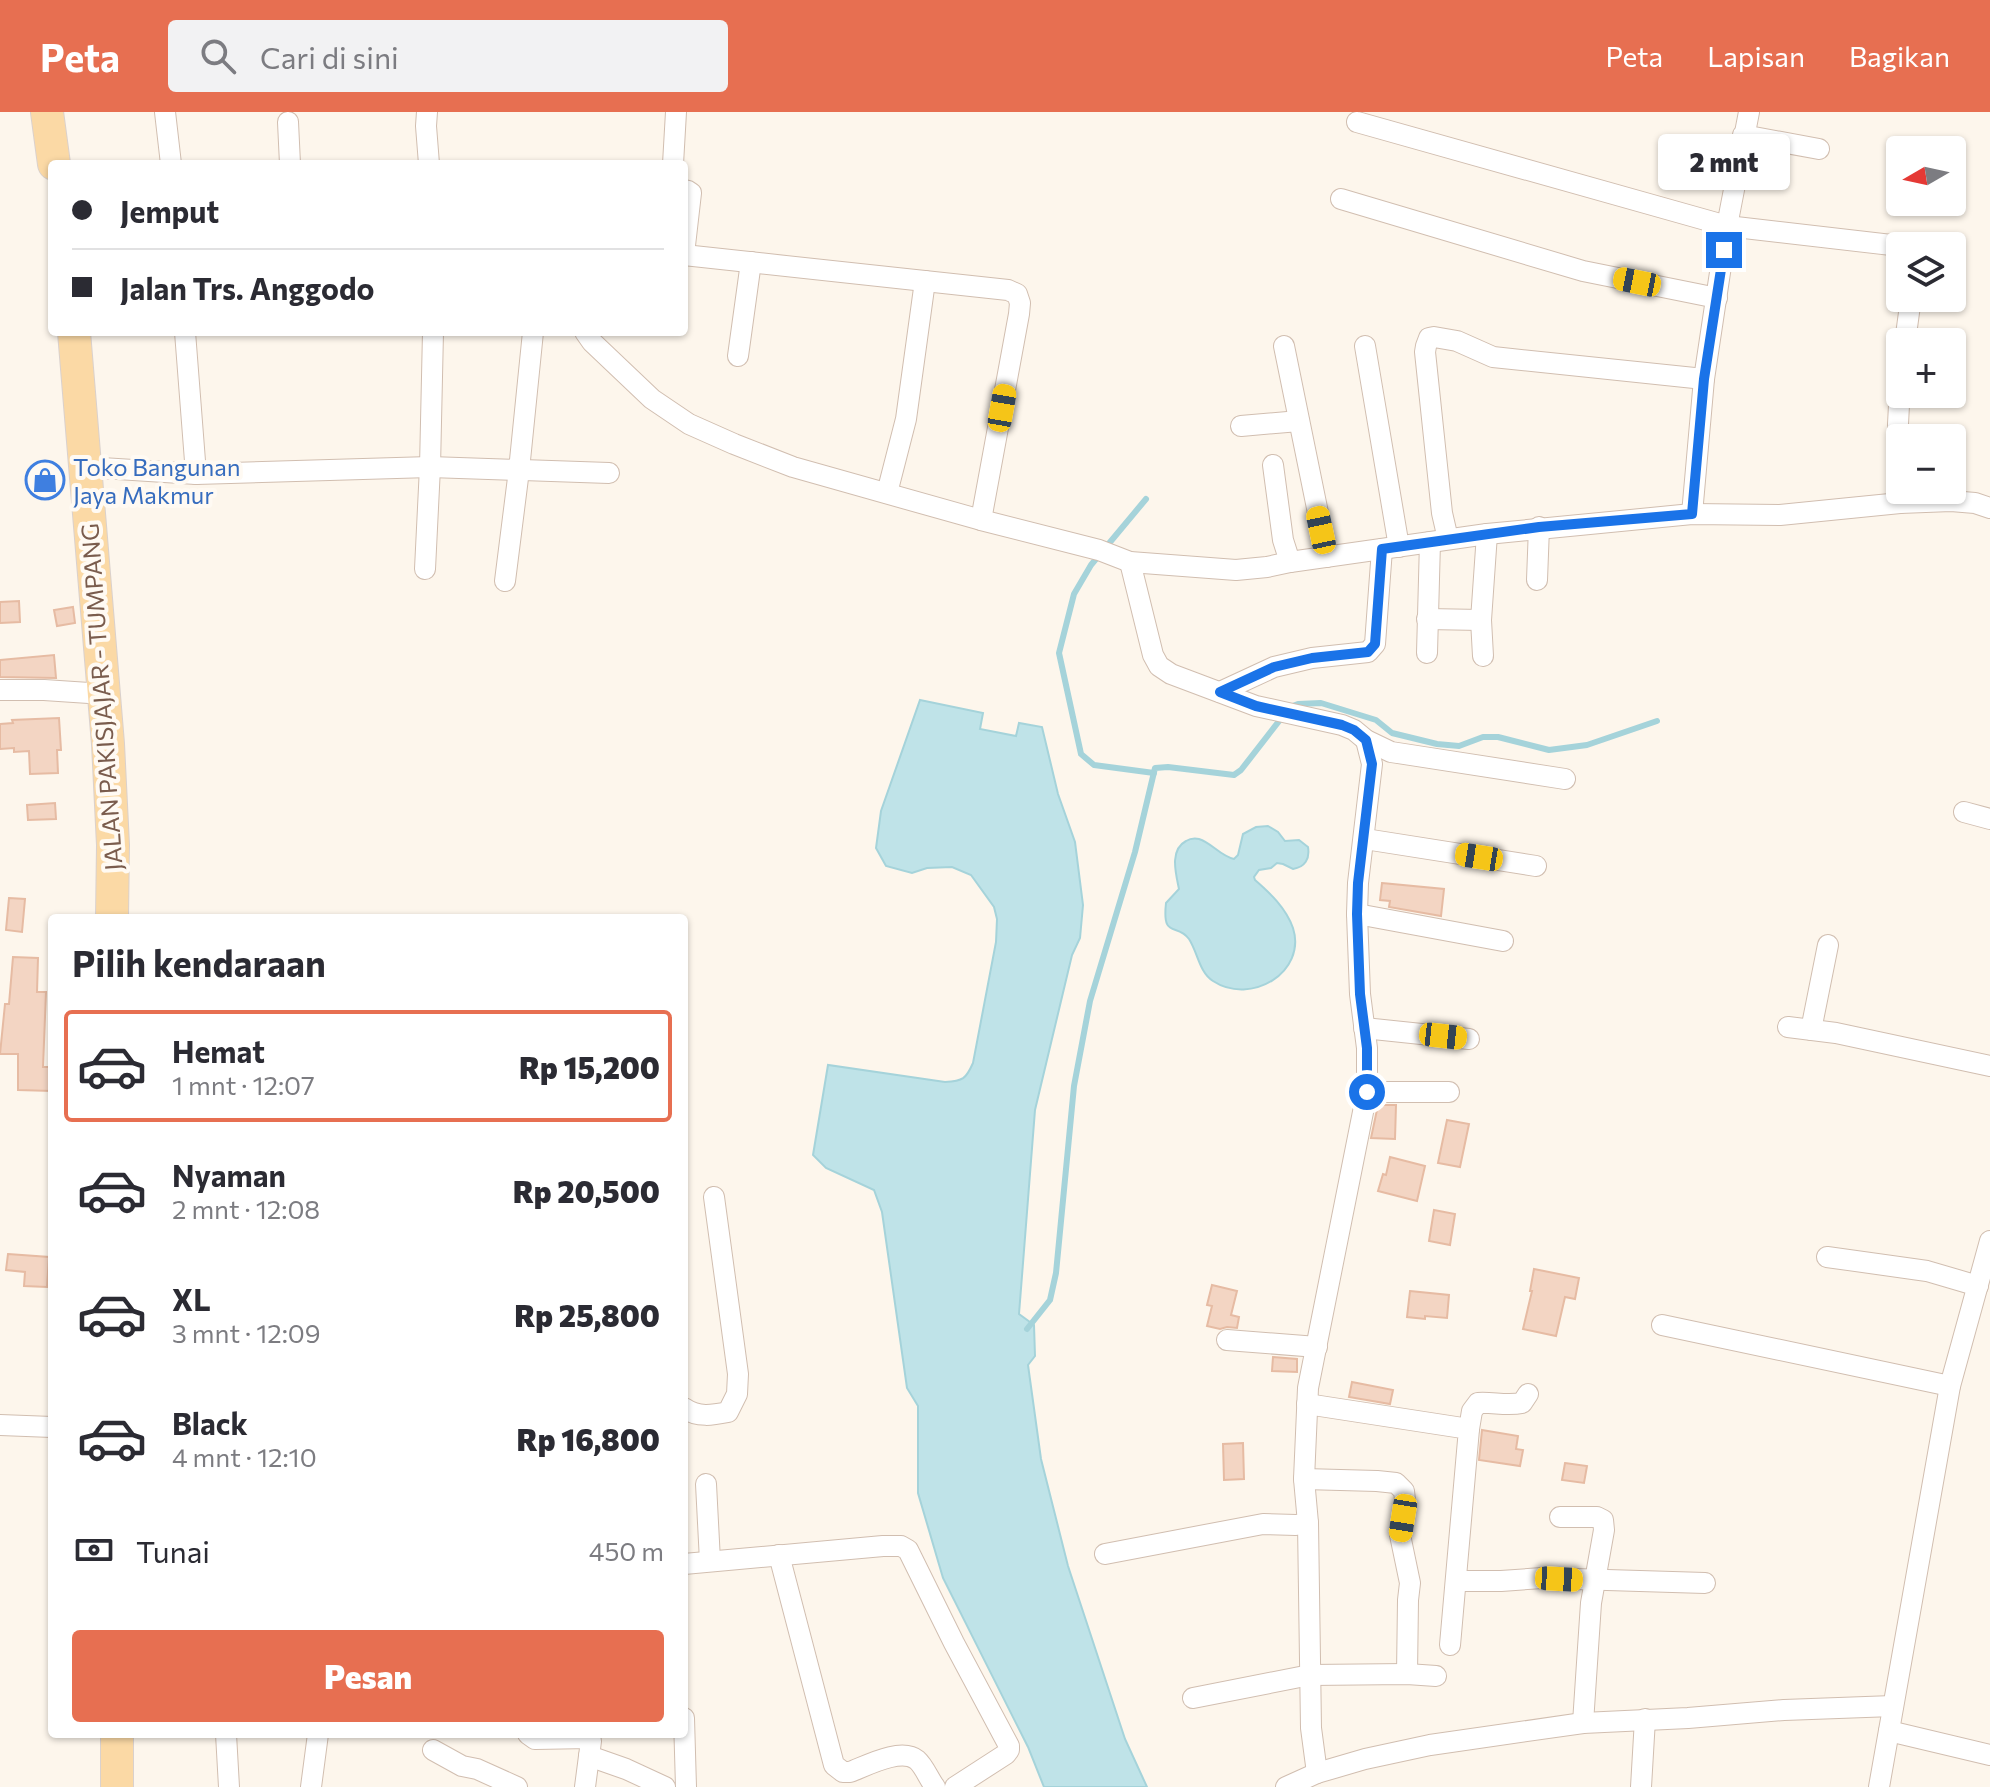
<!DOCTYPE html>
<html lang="id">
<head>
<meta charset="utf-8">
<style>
	body { margin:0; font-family:Commissioner,sans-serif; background:#f2f2f3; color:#2b2b33; height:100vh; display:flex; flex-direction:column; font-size:30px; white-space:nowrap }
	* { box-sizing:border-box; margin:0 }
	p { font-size:26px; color:#7c7c81 }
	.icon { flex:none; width:44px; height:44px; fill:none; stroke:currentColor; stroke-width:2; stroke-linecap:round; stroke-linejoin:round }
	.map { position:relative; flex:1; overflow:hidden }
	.drawer { position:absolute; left:48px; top:802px; width:640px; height:824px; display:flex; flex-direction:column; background:#fff; border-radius:8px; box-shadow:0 2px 6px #0004 }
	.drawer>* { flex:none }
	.top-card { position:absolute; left:48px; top:48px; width:640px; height:176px; border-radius:8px; box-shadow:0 2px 6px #0004; display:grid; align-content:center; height:176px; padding:0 24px; background:#fff }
	.needle { width:52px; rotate:261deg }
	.tools { position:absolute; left:1886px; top:24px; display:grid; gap:16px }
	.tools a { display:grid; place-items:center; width:80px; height:80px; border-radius:8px; background:#fff; box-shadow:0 2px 6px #0004; font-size:40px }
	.end { position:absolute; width:36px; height:36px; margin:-18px; border:10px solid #1a73e8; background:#fff; box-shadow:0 0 0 4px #fff }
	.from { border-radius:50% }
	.bubble { position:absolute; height:56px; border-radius:8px; background:#fff; box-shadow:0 2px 6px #0004; font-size:26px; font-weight:800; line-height:56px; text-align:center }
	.car { position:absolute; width:24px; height:48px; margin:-24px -12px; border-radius:10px; box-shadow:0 0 6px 2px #0007; background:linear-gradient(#f5c518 24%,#345 0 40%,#f5c518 0 76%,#345 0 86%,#f5c518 0) }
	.top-card b { display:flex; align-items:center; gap:28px; height:76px; font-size:30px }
	.top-card b+b { border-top:2px solid #e1e1e2 }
	.top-card i { width:20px; height:20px; background:#2b2b33 }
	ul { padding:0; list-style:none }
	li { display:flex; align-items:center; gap:24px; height:112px; margin:0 16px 12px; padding:0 8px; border:4px solid transparent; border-radius:8px }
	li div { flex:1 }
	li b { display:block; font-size:30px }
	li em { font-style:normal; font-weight:800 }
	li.selected { border-color:#e76f51 }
	li>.icon { width:72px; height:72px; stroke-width:1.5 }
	h2 { padding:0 24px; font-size:36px; line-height:96px }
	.pay { display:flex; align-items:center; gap:20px; height:88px; padding:0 24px; font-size:30px }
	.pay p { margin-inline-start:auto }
	.primary-button { display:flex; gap:16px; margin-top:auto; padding:16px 24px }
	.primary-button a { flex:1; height:92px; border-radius:8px; background:#e76f51; color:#fff; font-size:32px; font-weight:800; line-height:92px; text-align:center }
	header { display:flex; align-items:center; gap:48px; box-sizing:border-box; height:112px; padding:0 40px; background:#e76f51; color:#fff }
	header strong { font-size:38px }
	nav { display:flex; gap:44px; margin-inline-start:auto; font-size:28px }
	.search { width:560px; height:72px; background:#f2f2f3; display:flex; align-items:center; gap:20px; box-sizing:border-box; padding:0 28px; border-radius:8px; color:#7c7c81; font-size:30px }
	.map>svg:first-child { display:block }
</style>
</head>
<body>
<header>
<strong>Peta</strong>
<div class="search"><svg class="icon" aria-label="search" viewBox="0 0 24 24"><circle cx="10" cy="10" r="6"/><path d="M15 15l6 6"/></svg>Cari di sini</div>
<nav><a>Peta</a><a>Lapisan</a><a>Bagikan</a></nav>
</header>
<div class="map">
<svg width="1990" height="1675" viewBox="0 0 1990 1675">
	<rect width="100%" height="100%" fill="#fdf6ec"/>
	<g fill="#bfe3e8" stroke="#a5d3da" stroke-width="2">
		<path d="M920,588l63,13 -3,16 36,7 3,-13 23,4 16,67 17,48 8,63 -3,33 -8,17 -37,155 -16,204 15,11 1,31 -7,9 13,94 27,107 57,173 22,48h-103l-16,-40 -85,-169 -25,-85v-87l-11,-18 -25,-176 -8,-22 -48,-22 -13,-13 15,-90 117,17c18,-1 21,-3 28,-19l23,-121 1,-23 -3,-12 -23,-32 -19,-8 -25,1 -15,5 -26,-7 -10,-18 5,-37z"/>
		<path d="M1268,714l10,6 7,9 14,-1 9,7c2,12 -3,20 -15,22l-10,-5 -6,-1 -6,5 -12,2 -5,7 1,3c15,13 31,28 38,48 14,44 -42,78 -80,53 -14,-9 -15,-28 -24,-42 -12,-17 -27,1 -23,-36l13,-14c-3,-15 -10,-39 7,-48 5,-3 8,-3 13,-2 13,4 21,17 35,20l4,-4 5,-21 13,-7z"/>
	</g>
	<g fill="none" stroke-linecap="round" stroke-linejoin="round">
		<g stroke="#a5d3da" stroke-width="6">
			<path d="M1146,387l-55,66 -17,29 -15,59 22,101 13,11 60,8"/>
			<path d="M1290,595l8,-3 23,-1 55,17 16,13 45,11 22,2 24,-9h15l51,13 38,-5 70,-24"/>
			<path d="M1027,1217l23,-29 6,-27 18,-187 16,-85 45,-149 20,-84 13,-1 66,8 7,-5 42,-54"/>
		</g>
	</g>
	<g fill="#f3d5c3" stroke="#e6bba3" stroke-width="2">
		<path d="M19,489l1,21 -20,1v-21z"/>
		<path d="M73,495l2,16 -18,3 -3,-16z"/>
		<path d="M54,543l2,23 -56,-1v-17z"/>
		<path d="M59,606l2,32h-4l1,23 -28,1 -1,-23 -15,1v-4l-14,1v-25l13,-1 -1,-3z"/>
		<path d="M55,691l1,16 -28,1 -1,-15z"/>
		<path d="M1382,771l62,6 -3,27 -52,-9 1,-6 -10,-1z"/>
		<path d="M9,786l16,1 -3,33 -16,-2z"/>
		<path d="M13,845l25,1 -1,34h9l-3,75h9v24l-34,-1v-36h-18l5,-50h4z"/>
		<path d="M1378,993h18l-1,34 -24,-1z"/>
		<path d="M1447,1008l22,4 -9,43 -22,-4z"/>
		<path d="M1390,1045l35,9 -8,35 -39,-10 5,-17 3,1z"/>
		<path d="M1434,1098l21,4 -5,31 -21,-4z"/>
		<path d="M8,1142l41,3 -2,30 -23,-1 1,-14 -19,-2z"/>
		<path d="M1534,1157l45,9 -4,21 -10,-2 -9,39 -33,-7 9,-38h-2z"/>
		<path d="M1212,1173l25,6 -6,24 8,2 -2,11 -10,-1 -7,2 -13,-3 5,-20 -5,-1z"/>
		<path d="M1410,1179l39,4 -2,23 -22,-2v3l-18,-2z"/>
		<path d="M1273,1245l24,2v13l-25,-1z"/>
		<path d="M1352,1270l41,8 -3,14 -41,-7z"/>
		<path d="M1482,1318l36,6 -2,13 7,1 -3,16 -41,-6z"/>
		<path d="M1243,1331l1,36 -20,1 -1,-36z"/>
		<path d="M1565,1351l22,3 -3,17 -22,-3z"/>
	</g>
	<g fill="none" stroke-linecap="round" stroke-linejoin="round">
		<defs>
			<g id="minor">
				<path d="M165,0l6,52"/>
				<path d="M427,0l-1,14 3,38"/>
				<path d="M288,10l2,42"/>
				<path d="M1357,10l370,104 173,20"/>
				<path d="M1743,23l76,14"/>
				<path d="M673,52l3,-52"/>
				<path d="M684,78l4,1 3,2 -7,61"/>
				<path d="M1341,87l242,72 134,27"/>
				<path d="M684,143l324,35 9,4 3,9 -1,11 -38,206"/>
				<path d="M185,220l11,142"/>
				<path d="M585,220l7,10 60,57 37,25 45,20 59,23 188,53 118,30 31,12 106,8 31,-3 23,-5 197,-28 205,-20 88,1 120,-12 51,-2 24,2 15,5"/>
				<path d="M1905,230l6,-44"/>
				<path d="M1284,234l43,211"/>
				<path d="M1365,234l34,201"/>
				<path d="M738,244l13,-94"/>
				<path d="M1900,274l-2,38 2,79"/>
				<path d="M1241,314l58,-5"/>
				<path d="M1273,353l10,75 7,22"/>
				<path d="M86,355l110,7 234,-7 179,6"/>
				<path d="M887,381l19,-74 19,-138"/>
				<path d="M1692,402l12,-135 23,-153 22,-114"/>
				<path d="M1448,427l-6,-26 -17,-161 1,-6 3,-8 5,-1 23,4 36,16 211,22"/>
				<path d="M1130,450l23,93 6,11 12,8 85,32 86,19 12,5 12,10 25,12 174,27"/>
				<path d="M425,457l5,-102 3,-135"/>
				<path d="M1537,468l2,-53"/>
				<path d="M505,469l14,-111 14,-138"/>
				<path d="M1427,507l54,1"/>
				<path d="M1427,541l3,-111"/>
				<path d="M1483,544l-2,-36 6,-86"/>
				<path d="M0,578h44l60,4"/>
				<path d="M1220,580l54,-25 38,-9 56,-6 7,-8 7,-95"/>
				<path d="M1964,700l26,7"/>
				<path d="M1365,727l171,27"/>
				<path d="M1357,802l146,27"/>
				<path d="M1788,915l48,6 154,33"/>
				<path d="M1364,916l105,11"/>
				<path d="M1811,918l17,-85"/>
				<path d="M1367,980h82"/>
				<path d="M1827,1145l100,14 51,15"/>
				<path d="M1662,1213l288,61"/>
				<path d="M1227,1228l90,7"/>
				<path d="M1307,1292l162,25 -19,216"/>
				<path d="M684,1296c14,10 29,7 44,4l9,-18 1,-20 -24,-177"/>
				<path d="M0,1313l52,2"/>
				<path d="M1469,1317l3,-18 6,-8c15,-1 29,3 44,0l6,-9"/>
				<path d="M1304,1367l73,2 19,2 8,8 1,9 -5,35 10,48 -2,17 -1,74"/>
				<path d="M706,1372l4,77"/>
				<path d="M1560,1405h37l6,3 1,10 -13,73 -8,120"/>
				<path d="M1105,1442l158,-30 33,1 12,-2"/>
				<path d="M779,1443l55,210 9,7h7c16,-6 51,-25 67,-12 7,6 12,19 18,27"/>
				<path d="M684,1452l199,-18h18l7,4 46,93 55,103v4l-3,4 -51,33"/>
				<path d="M1457,1469h44l41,-3 163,5"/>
				<path d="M1193,1586l117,-23 97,-1 29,2"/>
				<path d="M684,1606l2,69"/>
				<path d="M1889,1619l101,24"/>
				<path d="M226,1622l3,53"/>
				<path d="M528,1622l7,5 54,-1 2,3 -6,46"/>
				<path d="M433,1638l29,16 15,3 40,18"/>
				<path d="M589,1644l37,13 39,18"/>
				<path d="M1317,1661l-6,-45 -3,-205 -4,-44 4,-91 59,-296v-44l-7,-54 -3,-80 1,-31 14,-119 -6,-24"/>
				<path d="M311,1675l7,-53"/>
				<path d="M1286,1675l31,-14 48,-14 65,-14 153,-22 105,-5 96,-8 109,-4"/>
				<path d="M1641,1675l4,-68"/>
				<path d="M1879,1675l71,-401 40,-145"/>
			</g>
			<g id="primary">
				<path d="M47,0l7,52"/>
				<path d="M74,220l34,412 5,101 -1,73"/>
				<path d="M117,1622v53"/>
			</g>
		</defs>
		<use href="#minor" stroke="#d1beb0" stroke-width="22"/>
		<use href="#primary" stroke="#dad1cd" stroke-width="34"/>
		<use href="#minor" stroke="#fff" stroke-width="20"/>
		<use href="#primary" stroke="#fbd9a5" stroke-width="32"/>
	</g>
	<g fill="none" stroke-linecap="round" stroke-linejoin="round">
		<path stroke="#1a73e8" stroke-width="10" d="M1367,980v-44l-7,-54 -3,-80 1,-31 14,-119 -6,-24 -12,-10 -12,-5 -86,-19 -36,-14 54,-25 38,-9 56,-6 7,-8 7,-95 157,-22 153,-13 12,-135 20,-129"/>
	</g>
	<defs>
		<symbol id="shop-ring" viewBox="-11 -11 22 22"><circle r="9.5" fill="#fffaf3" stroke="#3f7fe0" stroke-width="1.5"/><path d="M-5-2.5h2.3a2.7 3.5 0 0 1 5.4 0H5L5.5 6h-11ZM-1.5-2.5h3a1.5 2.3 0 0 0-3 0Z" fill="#3f7fe0"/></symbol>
	</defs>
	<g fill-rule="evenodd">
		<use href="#shop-ring" x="23" y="346" width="44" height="44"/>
	</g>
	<g text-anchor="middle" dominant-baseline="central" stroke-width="8" stroke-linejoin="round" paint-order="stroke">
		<g font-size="24" fill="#366cbe" stroke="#fffaf3" text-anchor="start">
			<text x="73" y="354">Toko Bangunan<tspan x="73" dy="28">Jaya Makmur</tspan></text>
		</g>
		<g font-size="24" fill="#7a5c4d" stroke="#fffaf3">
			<text transform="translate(101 585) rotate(-94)">JALAN PAKISJAJAR - TUMPANG</text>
		</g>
	</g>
</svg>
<div class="tools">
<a><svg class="needle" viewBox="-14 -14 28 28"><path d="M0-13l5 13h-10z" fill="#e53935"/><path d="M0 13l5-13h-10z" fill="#7c7c81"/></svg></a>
<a><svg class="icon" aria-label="layers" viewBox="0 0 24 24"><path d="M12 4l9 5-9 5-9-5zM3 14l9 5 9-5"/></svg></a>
<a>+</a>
<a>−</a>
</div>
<i class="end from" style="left:1367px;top:980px"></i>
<i class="end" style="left:1724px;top:138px"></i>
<div class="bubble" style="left:1658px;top:22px;width:132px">2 mnt</div>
<i class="car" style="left:1637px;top:170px;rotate:281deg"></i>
<i class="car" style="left:1002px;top:296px;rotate:10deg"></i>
<i class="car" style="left:1321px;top:418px;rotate:348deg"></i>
<i class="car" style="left:1479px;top:745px;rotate:279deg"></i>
<i class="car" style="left:1443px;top:924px;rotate:96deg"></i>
<i class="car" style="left:1403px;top:1406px;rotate:189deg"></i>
<i class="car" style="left:1559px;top:1467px;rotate:93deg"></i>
<div class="top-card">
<b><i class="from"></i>Jemput</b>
<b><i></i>Jalan Trs. Anggodo</b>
</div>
<section class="drawer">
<h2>Pilih kendaraan</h2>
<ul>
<li class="selected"><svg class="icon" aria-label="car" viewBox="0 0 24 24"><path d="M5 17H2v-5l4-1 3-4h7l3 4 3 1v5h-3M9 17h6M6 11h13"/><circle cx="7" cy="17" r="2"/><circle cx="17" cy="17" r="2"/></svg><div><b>Hemat</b><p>1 mnt · 12:07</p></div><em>Rp 15,200</em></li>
<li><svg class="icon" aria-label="car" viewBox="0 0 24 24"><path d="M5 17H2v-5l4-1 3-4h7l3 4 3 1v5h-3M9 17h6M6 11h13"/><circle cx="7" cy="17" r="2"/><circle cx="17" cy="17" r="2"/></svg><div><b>Nyaman</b><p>2 mnt · 12:08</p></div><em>Rp 20,500</em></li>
<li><svg class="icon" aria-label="car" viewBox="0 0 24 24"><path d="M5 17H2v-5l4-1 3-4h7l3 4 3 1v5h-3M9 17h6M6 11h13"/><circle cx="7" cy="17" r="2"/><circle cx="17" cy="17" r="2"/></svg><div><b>XL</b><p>3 mnt · 12:09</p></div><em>Rp 25,800</em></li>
<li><svg class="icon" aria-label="car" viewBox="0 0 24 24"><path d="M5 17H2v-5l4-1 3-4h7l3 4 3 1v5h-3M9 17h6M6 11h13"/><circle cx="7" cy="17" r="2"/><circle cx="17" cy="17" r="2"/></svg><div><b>Black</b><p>4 mnt · 12:10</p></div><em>Rp 16,800</em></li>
</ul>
<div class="pay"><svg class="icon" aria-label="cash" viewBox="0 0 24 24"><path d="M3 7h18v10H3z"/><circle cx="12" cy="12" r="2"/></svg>Tunai<p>450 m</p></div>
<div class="primary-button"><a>Pesan</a></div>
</section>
</div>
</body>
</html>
